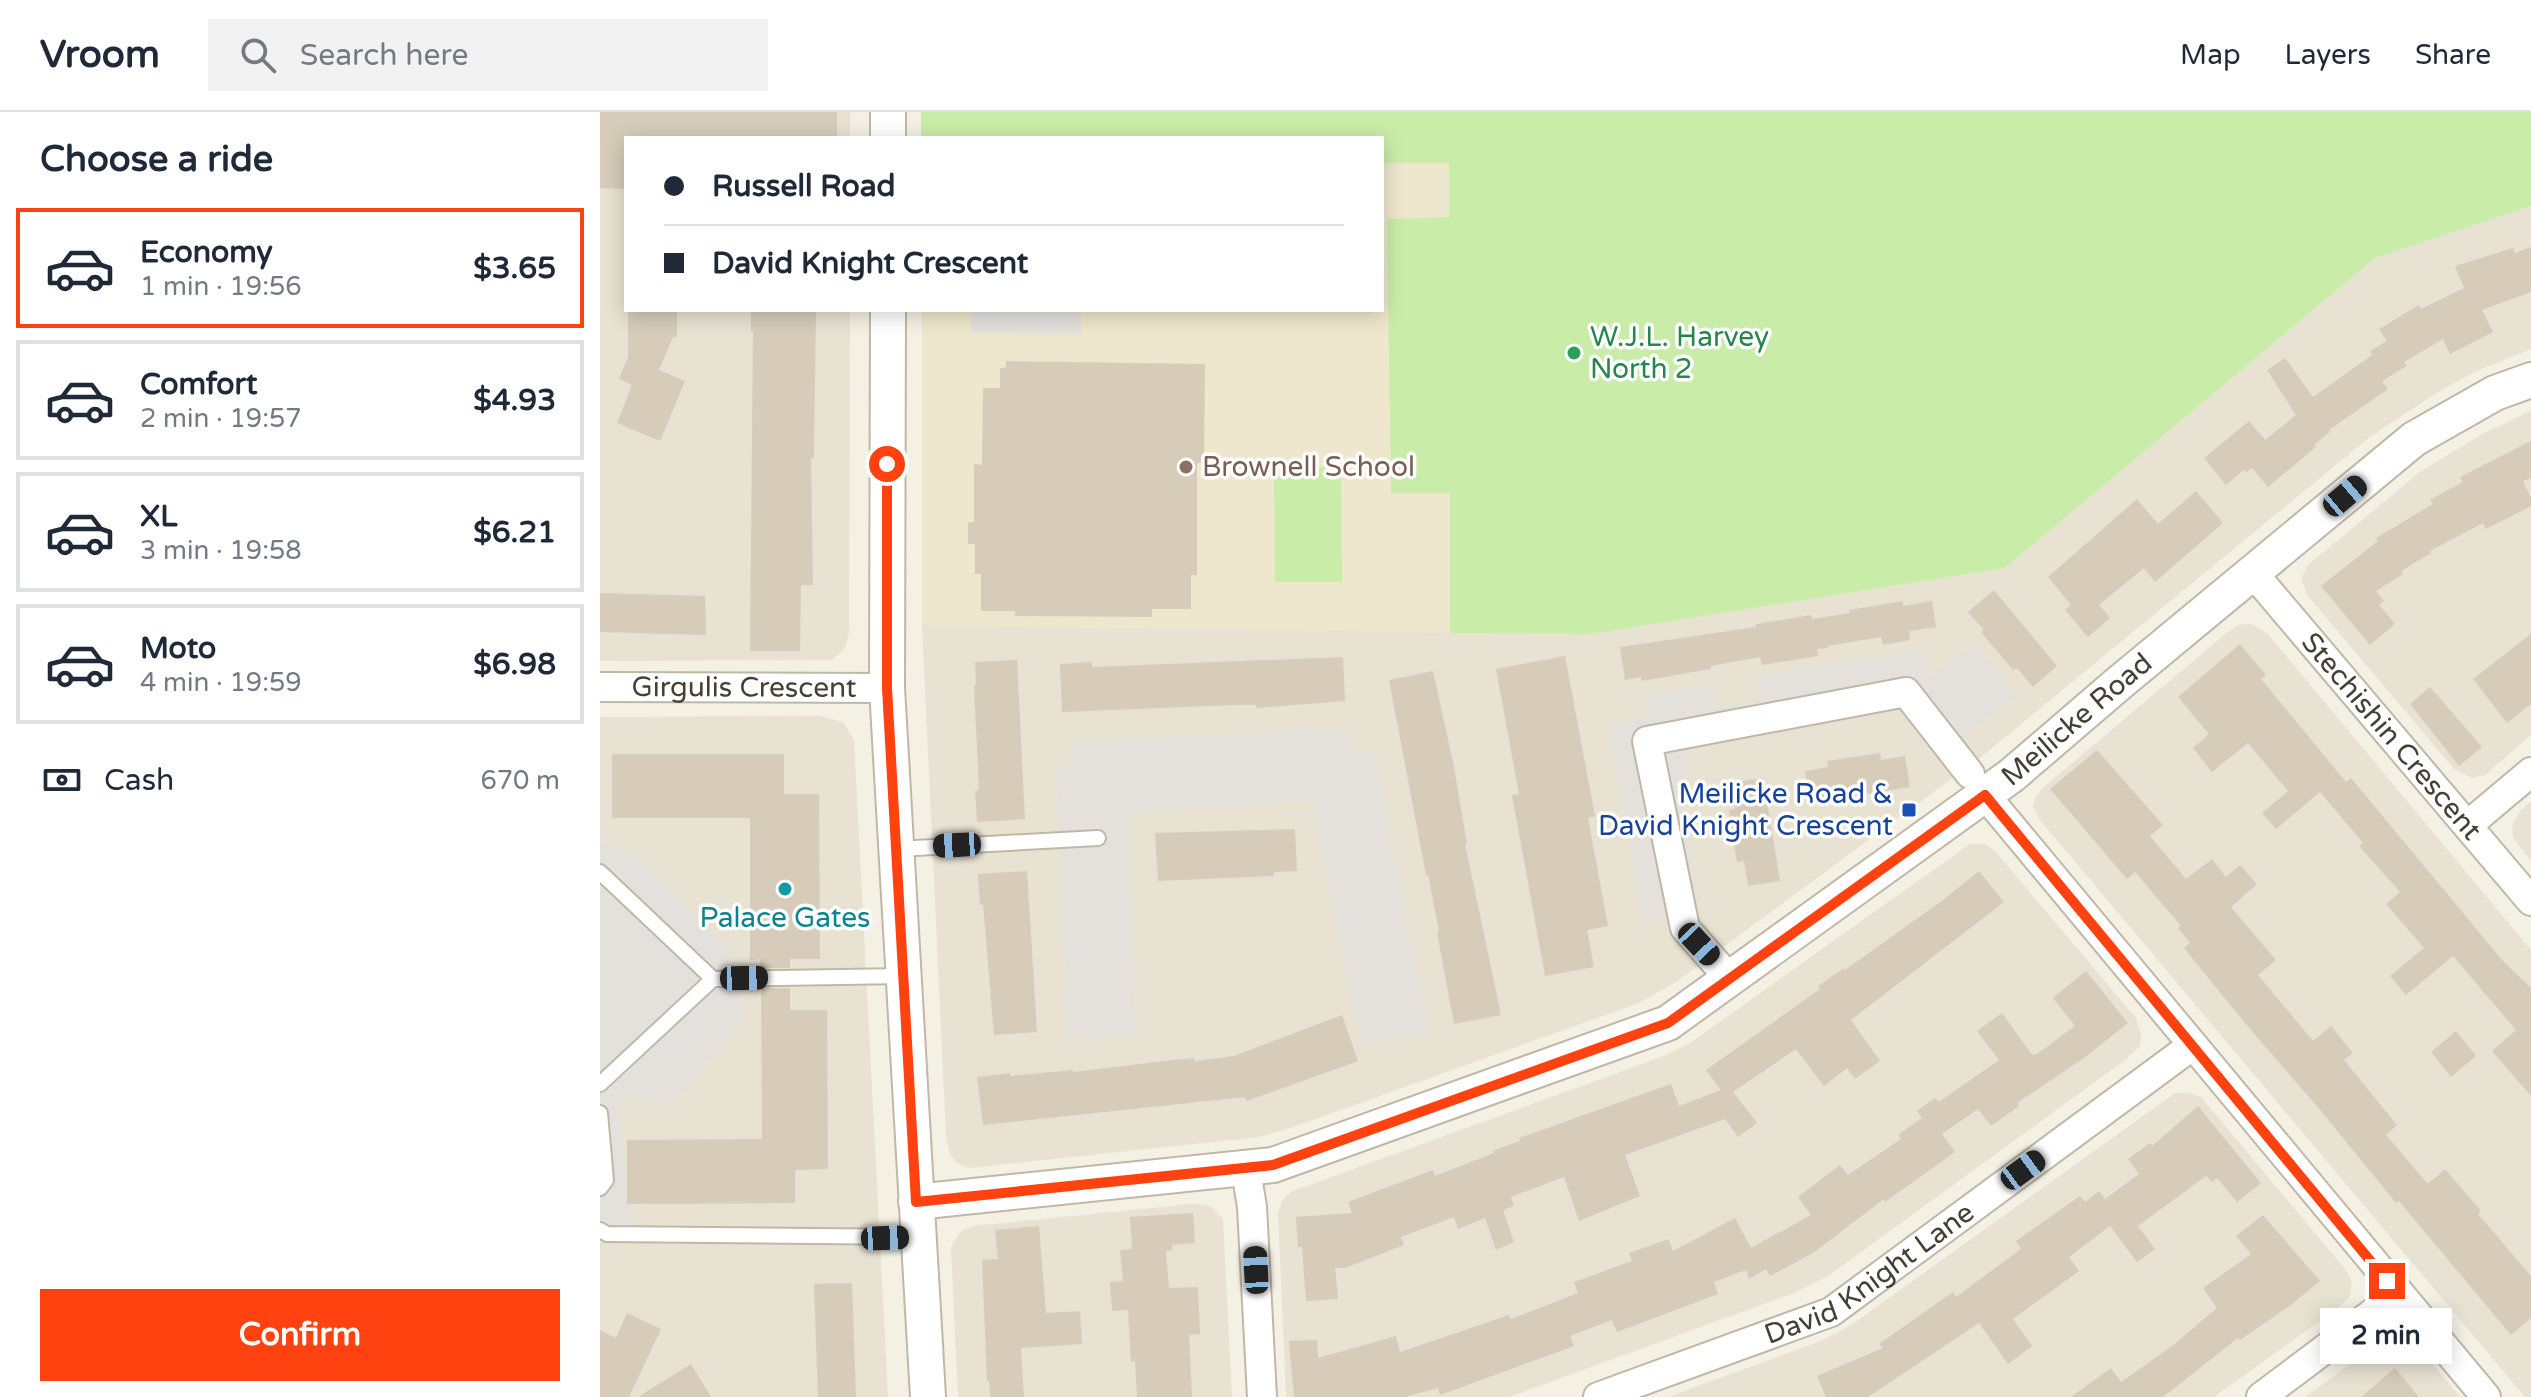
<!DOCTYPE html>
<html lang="en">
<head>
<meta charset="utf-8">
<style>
	body { margin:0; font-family:"Varela Round",sans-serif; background:#f2f2f3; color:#1f2937; height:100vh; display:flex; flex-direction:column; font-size:30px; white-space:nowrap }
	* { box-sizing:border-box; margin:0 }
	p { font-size:26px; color:#747a83 }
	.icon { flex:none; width:44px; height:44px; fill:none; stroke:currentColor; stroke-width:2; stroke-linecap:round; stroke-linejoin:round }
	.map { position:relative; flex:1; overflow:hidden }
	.drawer { display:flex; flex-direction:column; background:#fff; width:600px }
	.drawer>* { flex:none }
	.banner { position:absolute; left:24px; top:24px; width:760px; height:176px; border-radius:0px; box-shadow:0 4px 20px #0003; display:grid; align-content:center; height:176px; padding:0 40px; background:#fff }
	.end { position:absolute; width:36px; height:36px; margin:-18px; border:10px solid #ff4210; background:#fff; box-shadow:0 0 0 4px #fff }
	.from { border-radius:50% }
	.bubble { position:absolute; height:56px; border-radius:0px; background:#fff; box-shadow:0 4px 20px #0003; font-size:26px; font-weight:800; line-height:56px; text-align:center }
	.car { position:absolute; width:24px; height:48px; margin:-24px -12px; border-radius:10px; box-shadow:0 0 6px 2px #0007; background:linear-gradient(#222 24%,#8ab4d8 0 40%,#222 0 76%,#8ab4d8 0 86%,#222 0) }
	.banner b { display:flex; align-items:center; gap:28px; height:76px; font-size:30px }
	.banner b+b { border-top:2px solid #e0e1e3 }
	.banner i { width:20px; height:20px; background:#1f2937 }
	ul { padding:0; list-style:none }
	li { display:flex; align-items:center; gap:24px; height:120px; margin:0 16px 12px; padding:0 24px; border:4px solid #e0e1e3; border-radius:0px }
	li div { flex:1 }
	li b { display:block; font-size:30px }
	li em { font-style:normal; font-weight:800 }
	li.active { border-color:#ff4210 }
	li>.icon { width:72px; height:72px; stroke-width:1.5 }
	h2 { padding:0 40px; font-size:36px; line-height:96px }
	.pay { display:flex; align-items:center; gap:20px; height:88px; padding:0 40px; font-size:30px }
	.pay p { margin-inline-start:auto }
	.cta { display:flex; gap:16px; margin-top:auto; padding:16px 40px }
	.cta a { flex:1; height:92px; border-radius:0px; background:#ff4210; color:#fff; font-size:32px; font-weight:800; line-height:92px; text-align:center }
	header { display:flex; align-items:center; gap:48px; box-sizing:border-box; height:112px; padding:0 40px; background:#fff; border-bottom:2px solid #e0e1e3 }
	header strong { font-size:38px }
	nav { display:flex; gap:44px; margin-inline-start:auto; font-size:28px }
	.search { width:560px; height:72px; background:#f2f2f3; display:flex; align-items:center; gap:20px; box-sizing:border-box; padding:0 28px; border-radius:0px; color:#747a83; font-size:30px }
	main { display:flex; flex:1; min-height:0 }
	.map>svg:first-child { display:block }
</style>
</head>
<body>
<header>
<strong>Vroom</strong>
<div class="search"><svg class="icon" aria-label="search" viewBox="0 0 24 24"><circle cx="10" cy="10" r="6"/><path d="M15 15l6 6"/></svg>Search here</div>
<nav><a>Map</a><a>Layers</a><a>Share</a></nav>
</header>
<main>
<section class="drawer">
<h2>Choose a ride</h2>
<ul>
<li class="active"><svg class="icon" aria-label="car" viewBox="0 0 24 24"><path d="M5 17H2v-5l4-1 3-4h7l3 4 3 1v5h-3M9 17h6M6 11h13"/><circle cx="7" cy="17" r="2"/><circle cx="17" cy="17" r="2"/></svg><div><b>Economy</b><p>1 min · 19:56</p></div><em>$3.65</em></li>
<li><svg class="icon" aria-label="car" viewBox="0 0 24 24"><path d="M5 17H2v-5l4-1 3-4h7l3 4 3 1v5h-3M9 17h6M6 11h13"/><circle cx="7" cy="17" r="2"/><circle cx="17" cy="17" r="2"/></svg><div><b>Comfort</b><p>2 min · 19:57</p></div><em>$4.93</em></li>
<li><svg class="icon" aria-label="car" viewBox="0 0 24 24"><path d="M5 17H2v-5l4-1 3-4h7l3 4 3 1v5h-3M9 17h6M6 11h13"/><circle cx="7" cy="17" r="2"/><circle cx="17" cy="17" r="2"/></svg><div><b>XL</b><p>3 min · 19:58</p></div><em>$6.21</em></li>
<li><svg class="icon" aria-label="car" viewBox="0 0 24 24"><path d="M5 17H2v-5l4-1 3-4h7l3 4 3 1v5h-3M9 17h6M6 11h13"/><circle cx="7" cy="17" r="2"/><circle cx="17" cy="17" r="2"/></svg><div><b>Moto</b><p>4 min · 19:59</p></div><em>$6.98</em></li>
</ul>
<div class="pay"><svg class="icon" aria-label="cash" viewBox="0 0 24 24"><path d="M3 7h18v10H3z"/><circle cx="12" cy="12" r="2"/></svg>Cash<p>670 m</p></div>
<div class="cta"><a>Confirm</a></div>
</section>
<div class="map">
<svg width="1931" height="1285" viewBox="0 0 1931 1285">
	<rect width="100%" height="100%" fill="#f4f0e4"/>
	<g fill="#e8e2d2">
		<path d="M0,0h250v26h-224v172h224l-1,322 -4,16 -13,12 -232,1z"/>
		<path d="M1931,94v143l-59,24 -37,21 -64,42 -390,321 -305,225 -37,21 -354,127 -26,7 -289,31 -13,-5 -7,-9 -4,-18 -24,-511 669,9 414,-66 370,-310z"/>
		<path d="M1931,299v324l-46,40 -13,3 -17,-8 -147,-174 -7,-17 7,-14 112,-93 62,-38z"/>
		<path d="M1651,512l16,9 264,317v447h-6l-485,-577 -7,-13 3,-11 9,-10 184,-155 9,-6z"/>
		<path d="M219,604l24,6 11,18 34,657h-288v-680z"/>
		<path d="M1931,690v59l-18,-23 -1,-7 1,-8 8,-13z"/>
		<path d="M1370,732h15l10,7 141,167 5,16 -1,12 -15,14 -297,216 -34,17 -285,104h-223l-8,-184 4,-12 4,-5 7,-5 368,-134 26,-12z"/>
		<path d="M1575,981h14l12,4 144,172 7,13 -2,14 -11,11 -125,90h-546l153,-56 29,-15z"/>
		<path d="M591,1092l19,2 13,13 9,178h-274l-7,-150 9,-15 13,-6z"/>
		<path d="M1795,1225l18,4 47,56h-155l74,-54z"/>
	</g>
	<path fill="#eee7cd" d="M782,51h67l1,470 -528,-8v-315h460z"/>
	<g fill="#caeca9">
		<path d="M321,0h1610v94l-156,52 -370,310 -414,66 -141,-1v-140h-59l-4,-274 62,-2v-54h-67v-25h-461z"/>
		<path d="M741,355l1,115h-67l-1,-114z"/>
	</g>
	<g fill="#e4e1dd">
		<path d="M371,198h110v24l-110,-1z"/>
		<path d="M1373,531l43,52 -79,62 -36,-47 -195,34 -14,6 -9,13 -3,25 20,120 -56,14 -35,-196 38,-8 -2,-23 66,-10 5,23 43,-9 -3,-22 167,-27 5,29z"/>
		<path d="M746,617l5,26 23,-2 54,278 -67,13 -48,-243 -186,9 9,224 -67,5 -13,-273 16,-2 -2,-21z"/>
		<path d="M0,642l3,89 27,7 101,101 12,67 -71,86 -42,-9 -14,2 18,128 -34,20z"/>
	</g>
	<g fill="#d6ccb9">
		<path d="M0,0h237v26h-211v51l-26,-1z"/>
		<path d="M1931,135v45l-49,18 11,22 -43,22 -7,-15 -39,23 3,4 -25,15 6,8 -59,41 2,1 -17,14 2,2 -48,40 -16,-19 -5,4 -3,-2 -18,15 -22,-27 45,-37 16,19 31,-25 -29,-45 18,-12 28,39 59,-42 -2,-4 17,-10 -8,-12 40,-24 2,4 43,-21 -9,-22 58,-18 2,5z"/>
		<path d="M28,198h49v27h-4l-14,33 26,11 -25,60 -43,-18 15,-38 -13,-6 9,-22z"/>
		<path d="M151,198h65l-2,148h-3l2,127h-12l-1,66h-50l3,-320h-2z"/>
		<path d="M406,249l199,3 -1,99h-7v112h-6v34h-39v8l-137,-1v-5h-34v-37h-6v-30h-7v-22h6v-58l8,1 1,-77h17v-20h6z"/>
		<path d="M1931,329v37l-8,3 8,17v8l-45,23 -3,-6 -53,28 1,2 -30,18 2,3 -27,17 8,10 -5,4 16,19 -25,21 -49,-59 57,-45 -2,-3 57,-34 -3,-4 33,-18 -3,-5z"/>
		<path d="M1596,379l27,32 -68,59 -11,-14 -45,37 11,13 -22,19 -23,-27 6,-5 -23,-28 89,-78 21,25z"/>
		<path d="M1394,478l63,76 -24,21 -16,-19 -4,2 -32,-38 3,-2 -16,-18z"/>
		<path d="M0,481l105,3 1,39 -106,-3z"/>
		<path d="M1303,489v5l29,-5 4,26 -27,4 1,9 -27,5 -2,-8 -54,9v2l-10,1 1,7 -56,9 -2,-8 -49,9v3l-70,12v-4l-16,3 -5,-33 136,-20v-3l55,-9 1,4 38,-6 -1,-3z"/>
		<path d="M1931,522v70l-24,19 -34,-44z"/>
		<path d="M1640,532l26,31 -5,4 85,103 5,-4 152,183 28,27v108l-39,-45 24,-21 -63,-74 -47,39 -16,-19 34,-28 -38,-44 14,-12 -41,-46 4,-3 -43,-51 -44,37 -14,-16 26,-22 -40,-48 -36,29 -19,-24 16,-14 -31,-37z"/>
		<path d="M965,544l30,160 -7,2 20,108 -21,4 7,37 -49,9 -33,-181 7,-1 -23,-125z"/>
		<path d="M743,545l2,44 -89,7v-3h-21l-173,7 -2,-48 32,-2v5z"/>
		<path d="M417,548l8,159 -48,3 -2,-31 4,-1 -5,-105h2l-1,-23z"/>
		<path d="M833,559l21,96 13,77h-2l36,171 -47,9 -17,-92h2l-11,-58 -2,1 -37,-195z"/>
		<path d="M1830,575l52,60 -23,19 -49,-62z"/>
		<path d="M1497,638l66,75 -13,11 36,43 26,-20 14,18 14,-12 17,19 -26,23 45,53 -18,15 55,66 18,-15 22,27 -9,7 53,65 -11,10 42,49 17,-15 36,42 -3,3 53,62v42l-20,17 -112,-134 -3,2 -75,-92 -76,-88 -61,-75 6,-5 -12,-15 3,-2 -46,-54 -8,7 -77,-90z"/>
		<path d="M1280,641l1,7 24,-4 5,31 -100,16 -5,-32 23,-4 -1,-6z"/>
		<path d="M12,642h172v40h35l1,165h-30v9h-29l-1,-9 -10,1v-142h-138z"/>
		<path d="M1163,666l17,103 -32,5 -4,-25 -7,1 -8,-52 6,-1 -4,-26z"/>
		<path d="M695,717l2,42 -23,1v4l-116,5 -3,-48z"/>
		<path d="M427,759l10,161 -43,3 -11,-131 -3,1 -2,-31z"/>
		<path d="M1379,759l25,31 -153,118 29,41 -25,18 -8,-11 -23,18 -28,-37 -63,43 24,31 -19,14 -13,-18 -100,36 15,41 -61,25 -15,-44 -53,20 3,9 -11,4 11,32 -18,8 -11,-32 -27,11 -4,-12 -53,20 3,8 -59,23h-10l3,31 -32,2 -4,-54h-4l-2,-30 56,-4 -4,-11 85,-32 2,6 59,-23 -1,-2 27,-10 -1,-3 152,-54 8,22 42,-16 -15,-20 114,-81 -2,-3 26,-18 1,2 98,-70z"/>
		<path d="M1486,859l42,52 -44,35 -67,45 2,3 -28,20 -13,-17 -36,25 13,18 -70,50 -1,-3 -71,54 -43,23 -4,-7 -17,10 -3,-9 -32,12 4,12 -101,38 -5,-12 -42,16 4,10 -134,49 -2,-7 -33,9h-111l-5,-56 28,-1 1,18 78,-22 4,16 109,-37 2,4 67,-26 -4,-11 58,-21 -3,-8 39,-14 5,12 62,-33 16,30 60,-33 -13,-18 42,-32 8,10 53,-36 -3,-4 24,-17 -5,-7 18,-13 4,4 60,-42 -22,-29 25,-18 30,42 5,-1 38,-28 -22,-28z"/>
		<path d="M161,876h29v22h37l1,159 -33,1v33l-168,1v-64l135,-1z"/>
		<path d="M742,903l16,46 -111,40 -2,-4 -262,28 -6,-48 33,-4v3l63,-6v2l100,-12 21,-2v3l40,-5z"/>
		<path d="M1856,919l20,25 -25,21 -20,-25z"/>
		<path d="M1598,994l63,77 -24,19 -20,-24 -5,4 -6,-6 -68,50 17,23 -18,13 -27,-36 -41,31 10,14 -66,48 19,27 -24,18 -29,-41 -111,74h-42l-9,-21 66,-28 -4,-4 74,-52 3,5 65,-48 -5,-8 64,-45 5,6 14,-11 6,8 34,-25 -11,-15 22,-16 2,3z"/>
		<path d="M593,1101l2,30 -23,2 1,5 -7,1 3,37 29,-1 2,47 -11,1 3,62h-55l-2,-36 -4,1 -3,-52 -16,1 -2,-29 13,-1 -3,-31 12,-1 -2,-32z"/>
		<path d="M1663,1103l57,66 -28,23 -52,36 -2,-2 -75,59h-92l40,-29 10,14 51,-36 45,-38 -14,-20 48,-34 -15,-18z"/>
		<path d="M439,1114l7,87 34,-2 2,33 -61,4 3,49h-34l-1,-16h-2l-5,-121 16,-1 -3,-29z"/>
		<path d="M252,1171l4,114h-38l-4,-113z"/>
		<path d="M27,1201l34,16 -32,68h-29v-67l16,8z"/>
		<path d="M91,1252l20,33h-73z"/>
		<path d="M1795,1256l24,29h-58z"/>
	</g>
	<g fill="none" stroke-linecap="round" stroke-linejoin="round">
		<defs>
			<g id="service">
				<path d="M297,737l201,-11"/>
				<path d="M0,760l113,107 -113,105"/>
				<path d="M113,867l191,-3"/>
				<path d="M0,1001l6,67 -6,8"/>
				<path d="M0,1118l7,4 312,3"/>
			</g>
			<g id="minor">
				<path id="s1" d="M1653,461l278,328"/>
				<path id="s2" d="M0,575l287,1"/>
				<path d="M1385,683l501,602"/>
				<path d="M1868,713l63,-53"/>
				<path d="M1130,867l-45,-51 -38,-187 259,-49 64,82"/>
				<path d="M646,1058l6,37 10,190"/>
				<path id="s3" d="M998,1285l233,-85 362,-267"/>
				<path d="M1661,1285l137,-103"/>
			</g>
			<g id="tertiary">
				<path d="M288,26v-26"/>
				<path d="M288,198l-1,378 41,709"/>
				<path id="s4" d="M316,1090l357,-37 395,-142 344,-248 106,-91 296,-245 81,-46 36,-13"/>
			</g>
		</defs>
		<use href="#service" stroke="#c0b8a6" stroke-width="18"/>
		<use href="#minor" stroke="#c0b8a6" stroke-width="32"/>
		<use href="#tertiary" stroke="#c0b8a6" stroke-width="38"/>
		<use href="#service" stroke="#fff" stroke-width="14"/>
		<use href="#minor" stroke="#fff" stroke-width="28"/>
		<use href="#tertiary" stroke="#fff" stroke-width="34"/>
	</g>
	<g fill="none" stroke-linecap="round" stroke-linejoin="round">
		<path stroke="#ff4210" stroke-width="10" d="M287,352v224l29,514 357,-37 395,-142 317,-228 402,486"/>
	</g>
	<circle fill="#2e9e5b" stroke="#fff" stroke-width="3" cx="974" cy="241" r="8"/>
	<circle fill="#8d6e63" stroke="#fff" stroke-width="3" cx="586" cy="355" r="8"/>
	<rect fill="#1a4fb4" stroke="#fff" stroke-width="3" x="1301" y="690" width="16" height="16" rx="4"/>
	<circle fill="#0f9aa8" stroke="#fff" stroke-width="3" cx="185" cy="777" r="8"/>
	<g text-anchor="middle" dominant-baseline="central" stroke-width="7" stroke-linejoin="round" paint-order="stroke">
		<g font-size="28" fill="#27864d" stroke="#fff" text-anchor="start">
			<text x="990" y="225">W.J.L. Harvey<tspan x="990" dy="32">North 2</tspan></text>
		</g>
		<g font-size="28" fill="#785e54" stroke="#fff" text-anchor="start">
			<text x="602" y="355">Brownell School</text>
		</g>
		<g font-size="28" fill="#464034" stroke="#fff">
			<text stroke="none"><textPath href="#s2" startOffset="144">Girgulis Crescent</textPath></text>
			<text stroke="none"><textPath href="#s4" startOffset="1288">Meilicke Road</textPath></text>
			<text stroke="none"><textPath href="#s1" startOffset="214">Stechishin Crescent</textPath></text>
			<text stroke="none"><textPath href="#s3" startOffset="300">David Knight Lane</textPath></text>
		</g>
		<g font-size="28" fill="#164399" stroke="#fff" text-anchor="end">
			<text x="1293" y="682">Meilicke Road &amp;<tspan x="1293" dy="32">David Knight Crescent</tspan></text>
		</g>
		<g font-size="28" fill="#0d838f" stroke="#fff">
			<text x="185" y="806">Palace Gates</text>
		</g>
	</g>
</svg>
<i class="end from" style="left:287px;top:352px"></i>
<i class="end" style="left:1787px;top:1169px"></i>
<div class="bubble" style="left:1720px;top:1196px;width:132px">2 min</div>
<i class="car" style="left:1745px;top:384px;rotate:50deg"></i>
<i class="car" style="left:357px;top:733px;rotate:267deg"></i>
<i class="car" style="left:1099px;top:832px;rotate:137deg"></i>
<i class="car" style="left:144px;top:866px;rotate:89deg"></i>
<i class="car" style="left:1423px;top:1058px;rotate:54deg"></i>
<i class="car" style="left:285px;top:1126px;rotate:88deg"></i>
<i class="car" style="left:656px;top:1158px;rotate:357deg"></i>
<div class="banner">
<b><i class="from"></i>Russell Road</b>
<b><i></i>David Knight Crescent</b>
</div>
</div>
</main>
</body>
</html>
